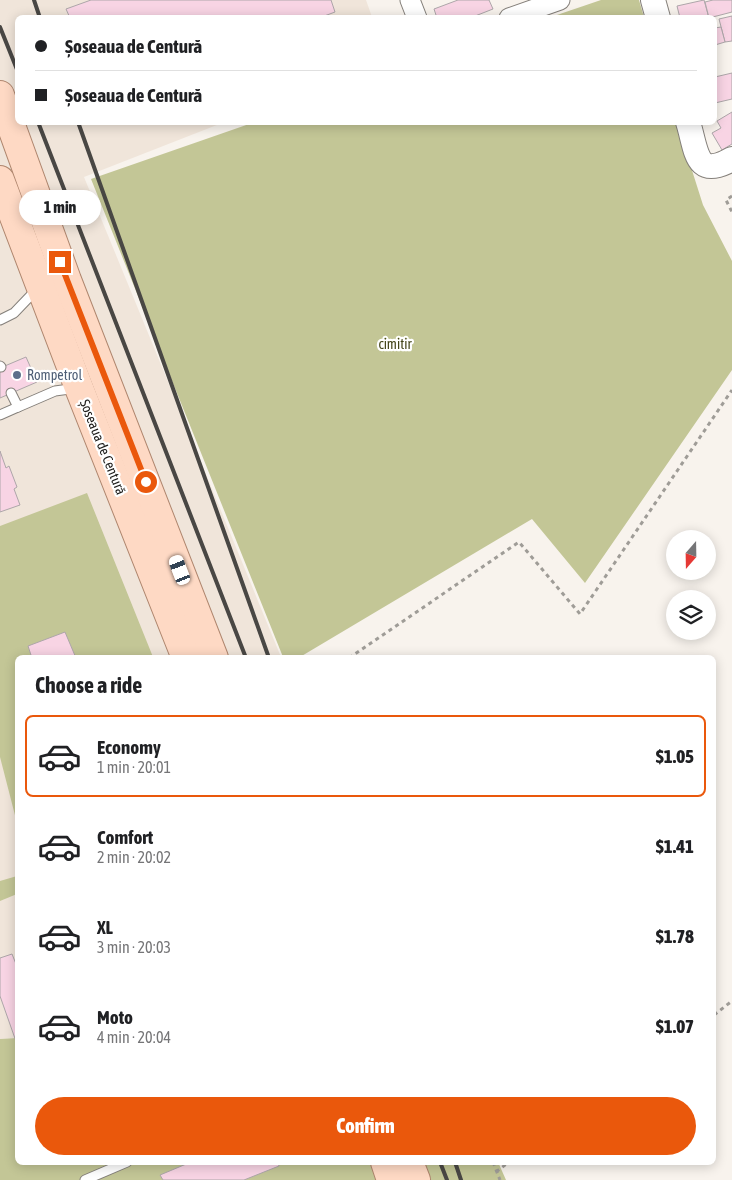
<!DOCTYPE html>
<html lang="en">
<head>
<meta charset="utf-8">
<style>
	body { margin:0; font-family:"Asap Condensed",sans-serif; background:#f2f2f2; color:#202124; height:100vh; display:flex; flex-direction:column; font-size:19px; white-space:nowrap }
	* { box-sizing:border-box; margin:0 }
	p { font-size:16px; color:#757577 }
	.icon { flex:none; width:28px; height:28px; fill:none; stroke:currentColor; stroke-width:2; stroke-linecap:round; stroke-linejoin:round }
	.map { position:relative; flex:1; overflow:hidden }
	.side { position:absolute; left:15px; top:655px; width:701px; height:510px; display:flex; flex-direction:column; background:#fff; border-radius:8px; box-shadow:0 2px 12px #0003 }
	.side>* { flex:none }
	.top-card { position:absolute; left:15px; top:15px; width:702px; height:110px; border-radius:8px; box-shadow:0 2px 12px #0003; display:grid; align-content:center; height:110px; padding:0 20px; background:#fff }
	.needle { width:32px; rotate:200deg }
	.tools { position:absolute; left:666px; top:530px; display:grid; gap:10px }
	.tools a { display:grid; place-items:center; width:50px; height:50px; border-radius:50%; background:#fff; box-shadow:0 2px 12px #0003; font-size:25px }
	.end { position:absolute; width:22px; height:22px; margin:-11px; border:6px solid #ea580c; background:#fff; box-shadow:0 0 0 2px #fff }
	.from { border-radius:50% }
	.bubble { position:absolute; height:35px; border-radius:18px; background:#fff; box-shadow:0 2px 12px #0003; font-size:16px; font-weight:800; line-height:35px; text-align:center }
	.car { position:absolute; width:15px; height:30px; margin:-15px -8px; border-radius:6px; box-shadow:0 0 4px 1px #0007; background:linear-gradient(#fff 24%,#345 0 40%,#fff 0 76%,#345 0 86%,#fff 0) }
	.top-card b { display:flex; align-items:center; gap:18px; height:48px; font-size:19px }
	.top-card b+b { border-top:1px solid #e0e0e0 }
	.top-card i { width:12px; height:12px; background:#202124 }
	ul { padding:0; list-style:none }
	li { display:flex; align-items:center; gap:15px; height:82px; margin:0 10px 8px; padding:0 10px; border:2px solid transparent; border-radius:8px }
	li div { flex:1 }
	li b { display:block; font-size:19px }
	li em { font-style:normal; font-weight:800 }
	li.current { border-color:#ea580c }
	li>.icon { width:45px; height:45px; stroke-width:1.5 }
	h2 { padding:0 20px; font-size:22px; line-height:60px }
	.cta { display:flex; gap:10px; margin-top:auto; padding:10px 20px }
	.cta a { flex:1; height:58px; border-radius:30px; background:#ea580c; color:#fff; font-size:20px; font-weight:800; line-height:58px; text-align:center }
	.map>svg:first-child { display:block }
</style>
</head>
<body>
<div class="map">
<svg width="732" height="1180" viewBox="0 0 732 1180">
	<rect width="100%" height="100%" fill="#f8f3ed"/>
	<path fill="#f0e5da" d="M0,0h366l6,17 -354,1v104l204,1 -138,54 197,480 -263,1v380l-18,1z"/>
	<g fill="#c3c696">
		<path d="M601,0h38l5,17h-93z"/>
		<path d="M252,123h425l26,82 29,56v109l-147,213 -53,-64 -232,138h-17l-192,-478z"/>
		<path d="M87,493l66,164 -135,1 -1,165 -17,-66v-231z"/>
		<path d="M17,876v18l-17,7v-20z"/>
		<path d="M17,1038l1,124h480l8,18h-506v-141z"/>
	</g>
	<g fill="#f8d4e4" stroke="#ada6a9">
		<path d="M331,0l4,12 -16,6h-249l-4,-9 25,-9z"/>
		<path d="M458,0h31l4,9 -23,9h-33l-3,-9z"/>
		<path d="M704,0l5,18h-29l-3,-12z"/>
		<path d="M713,0h19v12l-23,6 -4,-16z"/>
		<path d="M732,16v25l-7,1 -6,-23z"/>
		<path d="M721,27l4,15 -10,3v-17z"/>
		<path d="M732,73v26l-17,4v-26z"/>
		<path d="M732,112v32l-10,6 -10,-17 9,-5 -4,-7z"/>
		<path d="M26,357l11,25 -37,16v-30z"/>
		<path d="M0,451l6,17 3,-2 8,21 -3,2 6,16 -20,7z"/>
		<path d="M65,632l11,26h-44l-4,-12z"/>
		<path d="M12,954l6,15v78l-18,-51v-38z"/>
		<path d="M191,1162h87l1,4 -35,14h-81l-3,-5z"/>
	</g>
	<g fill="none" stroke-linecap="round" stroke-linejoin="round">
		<defs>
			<g id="service">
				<path d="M0,320l14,-7 22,-23"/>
				<path d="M0,366l1,1"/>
				<path d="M11,393l7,14 37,-16 22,-3"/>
				<path d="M0,415l18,-8"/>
				<path d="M85,1180l42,-18"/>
			</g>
			<g id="minor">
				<path d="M410,0l7,18"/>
				<path d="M509,18l51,-18"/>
			</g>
			<g id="tertiary">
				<path d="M653,0l5,18"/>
				<path d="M688,122c9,29 7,58 44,37"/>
			</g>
			<g id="primary">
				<path d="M0,95l67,185 147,378"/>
				<path d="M0,180l79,208 107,270"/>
				<path d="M385,1162l6,18"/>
				<path d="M409,1162l7,18"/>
			</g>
		</defs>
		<use href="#service" stroke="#85807b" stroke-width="11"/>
		<use href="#minor" stroke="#85807b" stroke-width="21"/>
		<use href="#tertiary" stroke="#85807b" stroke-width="26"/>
		<use href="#primary" stroke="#af866e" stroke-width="30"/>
		<g stroke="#9f9c97" stroke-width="3" stroke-dasharray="4 4" stroke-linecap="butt">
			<path d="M732,196l-6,4 6,12"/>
			<path d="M349,658l170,-116 61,72 152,-224"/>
			<path d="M714,1015l18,-14"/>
			<path d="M493,1162l7,18"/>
			<path d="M496,1172l13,-10"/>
		</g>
		<use href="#service" stroke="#fff" stroke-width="9"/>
		<use href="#minor" stroke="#fff" stroke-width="19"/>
		<use href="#tertiary" stroke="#fff" stroke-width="24"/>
		<use href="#primary" stroke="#fed9c4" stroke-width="28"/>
		<g stroke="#494744" stroke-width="4">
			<path d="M34,0l6,18"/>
			<path d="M0,27l18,45"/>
			<path d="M38,122l208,536"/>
			<path d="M78,122l191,536"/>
			<path d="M440,1162l7,18"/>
			<path d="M455,1162l6,18"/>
		</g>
	</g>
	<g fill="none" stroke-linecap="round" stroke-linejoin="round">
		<path stroke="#ea580c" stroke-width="6" d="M60,262l86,220"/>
	</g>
	<circle fill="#5c6f8a" stroke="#fff" stroke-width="2" cx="17" cy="375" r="5"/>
	<g text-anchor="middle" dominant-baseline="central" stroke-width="4.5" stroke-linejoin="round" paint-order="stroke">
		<g font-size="14" fill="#414216" stroke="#fff">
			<text x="395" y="344">cimitir</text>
		</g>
		<g font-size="14" fill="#4e5e75" stroke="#fff" text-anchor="start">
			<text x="27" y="375">Rompetrol</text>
		</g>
		<g font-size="14" fill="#1d1c1a" stroke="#fff">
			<text transform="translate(103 447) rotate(68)">Șoseaua de Centură</text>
		</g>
	</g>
</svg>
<div class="tools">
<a><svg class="needle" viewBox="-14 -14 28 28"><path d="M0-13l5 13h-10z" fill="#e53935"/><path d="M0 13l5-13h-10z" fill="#757577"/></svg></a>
<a><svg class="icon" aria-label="layers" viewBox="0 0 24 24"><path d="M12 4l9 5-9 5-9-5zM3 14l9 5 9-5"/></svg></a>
</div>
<i class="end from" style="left:146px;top:482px"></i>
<i class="end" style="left:60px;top:262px"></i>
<div class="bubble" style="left:19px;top:190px;width:82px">1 min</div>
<i class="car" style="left:180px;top:570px;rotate:339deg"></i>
<div class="top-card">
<b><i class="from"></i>Șoseaua de Centură</b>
<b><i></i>Șoseaua de Centură</b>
</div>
<section class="side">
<h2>Choose a ride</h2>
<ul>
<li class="current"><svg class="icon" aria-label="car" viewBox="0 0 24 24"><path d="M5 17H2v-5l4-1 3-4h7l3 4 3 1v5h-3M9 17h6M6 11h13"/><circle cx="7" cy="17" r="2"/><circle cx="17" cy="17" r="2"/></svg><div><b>Economy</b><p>1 min · 20:01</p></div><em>$1.05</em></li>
<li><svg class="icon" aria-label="car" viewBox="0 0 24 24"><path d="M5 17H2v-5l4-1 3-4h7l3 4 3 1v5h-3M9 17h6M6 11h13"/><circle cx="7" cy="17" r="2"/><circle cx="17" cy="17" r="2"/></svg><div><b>Comfort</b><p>2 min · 20:02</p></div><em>$1.41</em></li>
<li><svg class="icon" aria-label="car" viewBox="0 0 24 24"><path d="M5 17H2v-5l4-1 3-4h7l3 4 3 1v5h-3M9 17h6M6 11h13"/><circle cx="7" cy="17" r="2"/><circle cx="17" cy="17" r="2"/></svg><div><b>XL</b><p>3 min · 20:03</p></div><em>$1.78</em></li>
<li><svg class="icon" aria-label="car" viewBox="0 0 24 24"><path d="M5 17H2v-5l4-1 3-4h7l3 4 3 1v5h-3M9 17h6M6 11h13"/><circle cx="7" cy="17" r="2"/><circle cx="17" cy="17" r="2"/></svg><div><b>Moto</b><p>4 min · 20:04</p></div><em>$1.07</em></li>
</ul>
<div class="cta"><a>Confirm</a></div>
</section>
</div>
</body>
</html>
